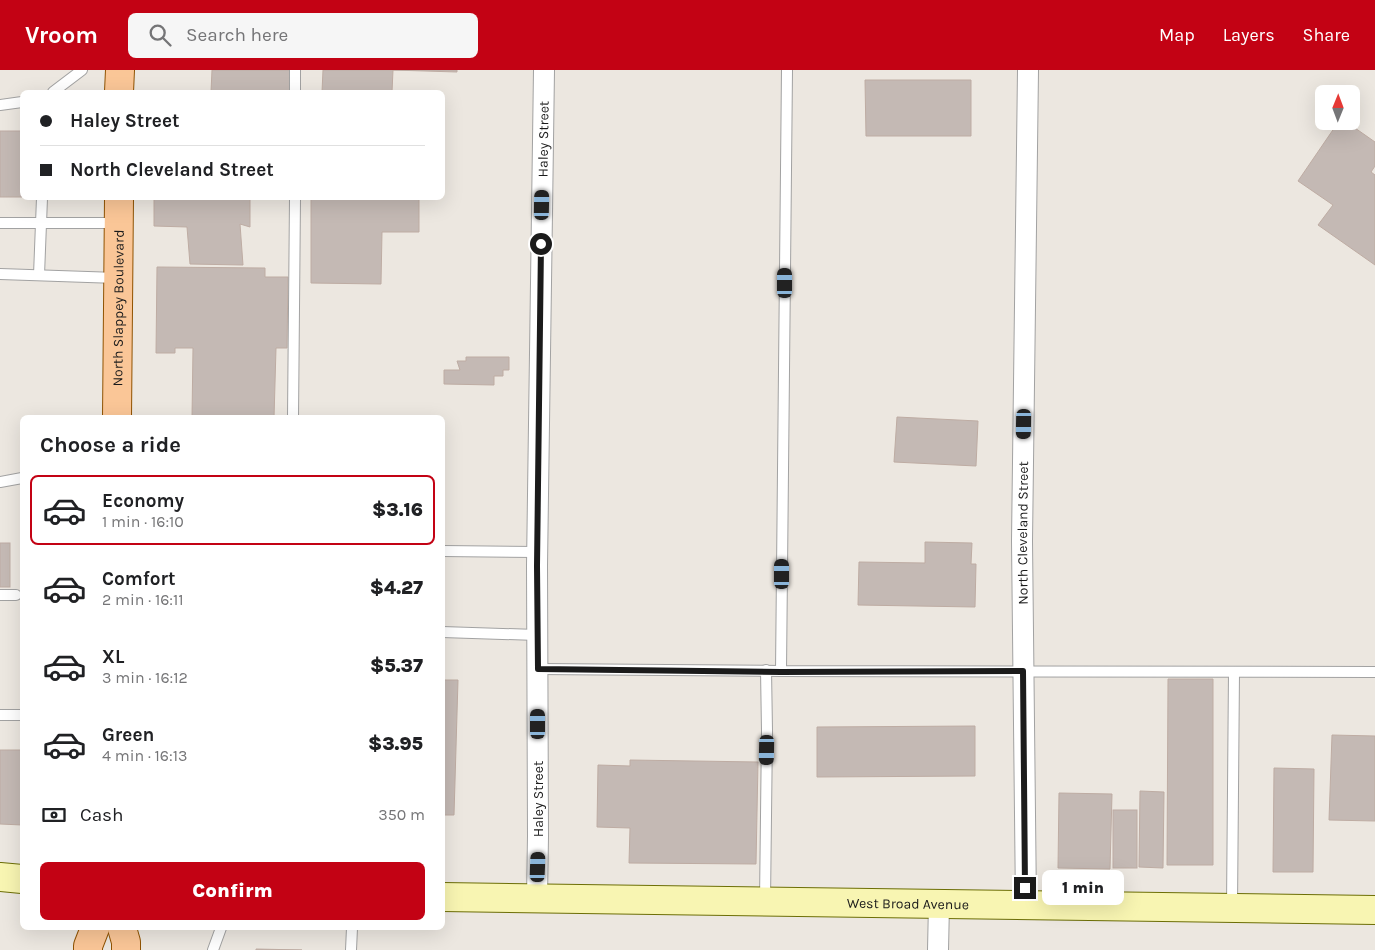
<!DOCTYPE html>
<html lang="en">
<head>
<meta charset="utf-8">
<style>
	body { margin:0; font-family:Karla,sans-serif; background:#f6f6f6; color:#202124; height:100vh; display:flex; flex-direction:column; font-size:19px; white-space:nowrap }
	* { box-sizing:border-box; margin:0 }
	p { font-size:16px; color:#757577 }
	.icon { flex:none; width:28px; height:28px; fill:none; stroke:currentColor; stroke-width:2; stroke-linecap:round; stroke-linejoin:round }
	.map { position:relative; flex:1; overflow:hidden }
	.details { position:absolute; left:20px; top:345px; width:425px; height:515px; display:flex; flex-direction:column; background:#fff; border-radius:8px; box-shadow:0 5px 20px #0002 }
	.details>* { flex:none }
	.guide { position:absolute; left:20px; top:20px; width:425px; height:110px; border-radius:8px; box-shadow:0 5px 20px #0002; display:grid; align-content:center; height:110px; padding:0 20px; background:#fff }
	.needle { width:32px; rotate:1deg }
	.buttons { position:absolute; left:1315px; top:15px; display:grid; gap:10px }
	.buttons a { display:grid; place-items:center; width:45px; height:45px; border-radius:8px; background:#fff; box-shadow:0 5px 20px #0002; font-size:25px }
	.end { position:absolute; width:22px; height:22px; margin:-11px; border:6px solid #1b1b1b; background:#fff; box-shadow:0 0 0 2px #fff }
	.from { border-radius:50% }
	.bubble { position:absolute; height:35px; border-radius:8px; background:#fff; box-shadow:0 5px 20px #0002; font-size:16px; font-weight:800; line-height:35px; text-align:center }
	.car { position:absolute; width:15px; height:30px; margin:-15px -8px; border-radius:6px; box-shadow:0 0 4px 1px #0007; background:linear-gradient(#222 24%,#8ab4d8 0 40%,#222 0 76%,#8ab4d8 0 86%,#222 0) }
	.guide b { display:flex; align-items:center; gap:18px; height:48px; font-size:19px }
	.guide b+b { border-top:1px solid #e0e0e0 }
	.guide i { width:12px; height:12px; background:#202124 }
	ul { padding:0; list-style:none }
	li { display:flex; align-items:center; gap:15px; height:70px; margin:0 10px 8px; padding:0 10px; border:2px solid transparent; border-radius:8px }
	li div { flex:1 }
	li b { display:block; font-size:19px }
	li em { font-style:normal; font-weight:800 }
	li.active { border-color:#c30214 }
	li>.icon { width:45px; height:45px; stroke-width:1.5 }
	h2 { padding:0 20px; font-size:22px; line-height:60px }
	.pay { display:flex; align-items:center; gap:12px; height:55px; padding:0 20px; font-size:19px }
	.pay p { margin-inline-start:auto }
	.action { display:flex; gap:10px; margin-top:auto; padding:10px 20px }
	.action a { flex:1; height:58px; border-radius:8px; background:#c30214; color:#fff; font-size:20px; font-weight:800; line-height:58px; text-align:center }
	header { display:flex; align-items:center; gap:30px; box-sizing:border-box; height:70px; padding:0 25px; background:#c30214; color:#fff }
	header strong { font-size:24px }
	nav { display:flex; gap:28px; margin-inline-start:auto; font-size:18px }
	.search { width:350px; height:45px; background:#f6f6f6; display:flex; align-items:center; gap:12px; box-sizing:border-box; padding:0 18px; border-radius:8px; color:#757577; font-size:19px }
	.map>svg:first-child { display:block }
</style>
</head>
<body>
<header>
<strong>Vroom</strong>
<div class="search"><svg class="icon" aria-label="search" viewBox="0 0 24 24"><circle cx="10" cy="10" r="6"/><path d="M15 15l6 6"/></svg>Search here</div>
<nav><a>Map</a><a>Layers</a><a>Share</a></nav>
</header>
<div class="map">
<svg width="1375" height="880" viewBox="0 0 1375 880">
	<rect width="100%" height="100%" fill="#ece7e0"/>
	<g fill="#c4b9b4" stroke="#beaca3">
		<path d="M212,0h79v22h-80z"/>
		<path d="M323,0h134v2l-64,-2 -1,22h-70z"/>
		<path d="M865,10h106v56h-105z"/>
		<path d="M1339,51h6l30,21v24l-4,6 4,3v90l-57,-40 15,-20 -35,-24z"/>
		<rect x="0" y="61" width="22" height="66"/>
		<path d="M154,128h96v29l-10,-3 3,41 -53,-1 -3,-37 -33,-1z"/>
		<path d="M311,128h108v34h-37l-1,52 -70,-1z"/>
		<path d="M157,197l108,1v9h23l-1,71h-11l-2,70h-82l1,-70h-18v5h-19z"/>
		<path d="M466,287h43v13h-6v6h-9v9l-50,-1v-14h16l-3,-9h9z"/>
		<path d="M897,347l81,4 -2,45 -82,-4z"/>
		<path d="M925,472l47,1 -1,21h5l-1,43 -117,-2 1,-43 66,1z"/>
		<rect x="0" y="473" width="10" height="44"/>
		<path d="M1168,609h45v186h-46z"/>
		<path d="M442,610h16l-4,135h-12z"/>
		<path d="M975,656v50l-158,1v-50z"/>
		<path d="M1332,665l43,1v85l-46,-1z"/>
		<path d="M0,680h22v75l-22,-1z"/>
		<path d="M630,690l128,2 -2,102 -127,-1 1,-35 -33,-1 1,-62 32,1z"/>
		<path d="M1274,698l40,1 -1,103h-40z"/>
		<path d="M1140,721l24,1 -1,76 -24,-1z"/>
		<path d="M1059,723l53,1 -2,75 -52,-1z"/>
		<rect x="1113" y="740" width="24" height="58"/>
		<path d="M256,879l46,1h-46z"/>
	</g>
	<g fill="none" stroke-linecap="round" stroke-linejoin="round">
		<defs>
			<g id="lane">
				<path d="M787,0l-6,601 594,1"/>
				<path d="M53,22l29,-22"/>
				<path d="M295,22v-22"/>
				<path d="M0,35l22,-3"/>
				<path d="M0,153h118"/>
				<path d="M0,204l117,4"/>
				<path d="M39,205l3,-77"/>
				<path d="M293,348l2,-220"/>
				<path d="M0,412l22,-4"/>
				<path d="M442,481l95,1"/>
				<path d="M0,525h16"/>
				<path d="M442,562l95,3"/>
				<path d="M538,599l243,2"/>
				<path d="M0,645h22"/>
				<path d="M765,831l2,-170 -1,-61"/>
				<path d="M1232,836l2,-234"/>
				<path d="M213,880l8,-22"/>
				<path d="M351,880l1,-22"/>
			</g>
			<g id="street">
				<path id="s1" d="M537,828l1,-62 -1,-270 7,-496"/>
				<path id="s2" d="M1026,835l-4,-364 6,-471"/>
				<path d="M938,880l1,-46"/>
			</g>
			<g id="secondary">
				<path d="M0,807l22,2"/>
				<path id="s3" d="M442,827l933,13"/>
			</g>
			<g id="primary">
				<path d="M119,22l1,-22"/>
				<path id="s4" d="M117,348l2,-220"/>
				<path d="M122,858l4,14v8"/>
				<path d="M88,880v-4l7,-18"/>
			</g>
		</defs>
		<use href="#lane" stroke="#a2a2a2" stroke-width="12"/>
		<use href="#street" stroke="#a2a2a2" stroke-width="22"/>
		<use href="#secondary" stroke="#6c6e06" stroke-width="30"/>
		<use href="#primary" stroke="#905302" stroke-width="30"/>
		<use href="#lane" stroke="#fff" stroke-width="10"/>
		<use href="#street" stroke="#fff" stroke-width="20"/>
		<use href="#secondary" stroke="#f8f5b2" stroke-width="28"/>
		<use href="#primary" stroke="#fac697" stroke-width="28"/>
	</g>
	<g fill="none" stroke-linecap="round" stroke-linejoin="round">
		<path stroke="#1b1b1b" stroke-width="6" d="M541,174l-4,322 1,103 243,3 242,-1 2,217"/>
	</g>
	<g text-anchor="middle" dominant-baseline="central" stroke-width="4" stroke-linejoin="round" paint-order="stroke">
		<g font-size="14" fill="#1b1b1b" stroke="#fff">
			<text stroke="none"><textPath href="#s1" startOffset="759">Haley Street</textPath></text>
			<text stroke="none"><textPath href="#s4" startOffset="110">North Slappey Boulevard</textPath></text>
			<text stroke="none"><textPath href="#s2" startOffset="372">North Cleveland Street</textPath></text>
			<text transform="translate(538 729) rotate(-90)">Haley Street</text>
			<text stroke="none"><textPath href="#s3" startOffset="466">West Broad Avenue</textPath></text>
		</g>
	</g>
</svg>
<div class="buttons">
<a><svg class="needle" viewBox="-14 -14 28 28"><path d="M0-13l5 13h-10z" fill="#e53935"/><path d="M0 13l5-13h-10z" fill="#757577"/></svg></a>
</div>
<i class="end from" style="left:541px;top:174px"></i>
<i class="end" style="left:1025px;top:818px"></i>
<div class="bubble" style="left:1042px;top:800px;width:82px">1 min</div>
<i class="car" style="left:542px;top:135px;rotate:1deg"></i>
<i class="car" style="left:785px;top:213px;rotate:0deg"></i>
<i class="car" style="left:1024px;top:354px;rotate:181deg"></i>
<i class="car" style="left:782px;top:504px;rotate:0deg"></i>
<i class="car" style="left:538px;top:654px;rotate:0deg"></i>
<i class="car" style="left:767px;top:680px;rotate:181deg"></i>
<i class="car" style="left:538px;top:797px;rotate:2deg"></i>
<div class="guide">
<b><i class="from"></i>Haley Street</b>
<b><i></i>North Cleveland Street</b>
</div>
<section class="details">
<h2>Choose a ride</h2>
<ul>
<li class="active"><svg class="icon" aria-label="car" viewBox="0 0 24 24"><path d="M5 17H2v-5l4-1 3-4h7l3 4 3 1v5h-3M9 17h6M6 11h13"/><circle cx="7" cy="17" r="2"/><circle cx="17" cy="17" r="2"/></svg><div><b>Economy</b><p>1 min · 16:10</p></div><em>$3.16</em></li>
<li><svg class="icon" aria-label="car" viewBox="0 0 24 24"><path d="M5 17H2v-5l4-1 3-4h7l3 4 3 1v5h-3M9 17h6M6 11h13"/><circle cx="7" cy="17" r="2"/><circle cx="17" cy="17" r="2"/></svg><div><b>Comfort</b><p>2 min · 16:11</p></div><em>$4.27</em></li>
<li><svg class="icon" aria-label="car" viewBox="0 0 24 24"><path d="M5 17H2v-5l4-1 3-4h7l3 4 3 1v5h-3M9 17h6M6 11h13"/><circle cx="7" cy="17" r="2"/><circle cx="17" cy="17" r="2"/></svg><div><b>XL</b><p>3 min · 16:12</p></div><em>$5.37</em></li>
<li><svg class="icon" aria-label="car" viewBox="0 0 24 24"><path d="M5 17H2v-5l4-1 3-4h7l3 4 3 1v5h-3M9 17h6M6 11h13"/><circle cx="7" cy="17" r="2"/><circle cx="17" cy="17" r="2"/></svg><div><b>Green</b><p>4 min · 16:13</p></div><em>$3.95</em></li>
</ul>
<div class="pay"><svg class="icon" aria-label="cash" viewBox="0 0 24 24"><path d="M3 7h18v10H3z"/><circle cx="12" cy="12" r="2"/></svg>Cash<p>350 m</p></div>
<div class="action"><a>Confirm</a></div>
</section>
</div>
</body>
</html>
